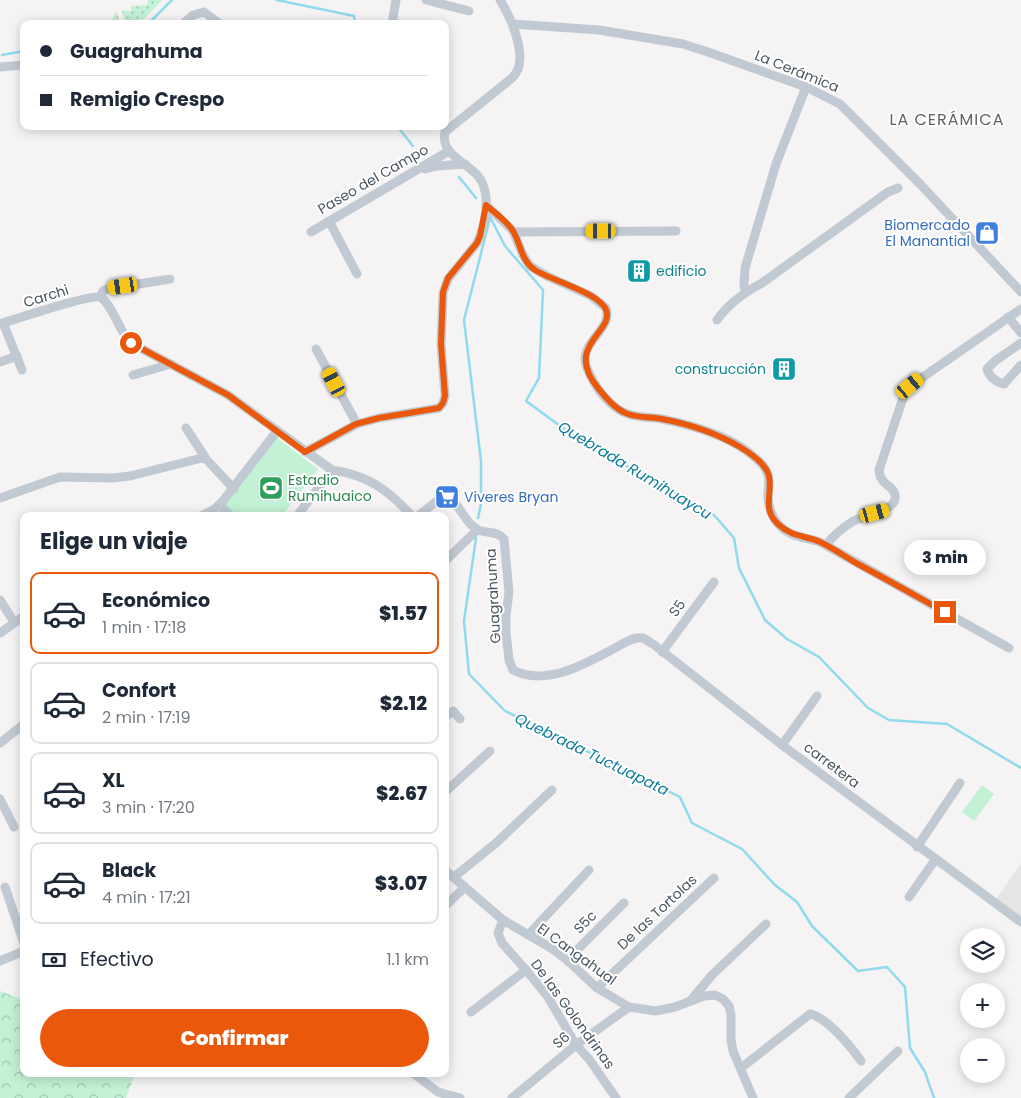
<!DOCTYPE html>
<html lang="es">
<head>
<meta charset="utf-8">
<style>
	body { margin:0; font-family:Poppins,sans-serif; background:#f2f2f3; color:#1f2937; height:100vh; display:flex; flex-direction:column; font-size:19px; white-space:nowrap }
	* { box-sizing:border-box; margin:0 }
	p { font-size:16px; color:#747a83 }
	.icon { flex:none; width:28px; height:28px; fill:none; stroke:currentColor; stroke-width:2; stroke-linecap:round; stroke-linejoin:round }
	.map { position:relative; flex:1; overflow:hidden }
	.sheet { position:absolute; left:20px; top:512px; width:429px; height:565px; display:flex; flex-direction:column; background:#fff; border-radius:10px; box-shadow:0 2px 12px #0003 }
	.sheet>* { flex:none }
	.hud { position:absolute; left:20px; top:20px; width:429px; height:110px; border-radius:10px; box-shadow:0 2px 12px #0003; display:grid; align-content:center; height:110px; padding:0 20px; background:#fff }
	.buttons { position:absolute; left:960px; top:928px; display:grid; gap:10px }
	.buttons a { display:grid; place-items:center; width:45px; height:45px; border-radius:50%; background:#fff; box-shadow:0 2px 12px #0003; font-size:25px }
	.end { position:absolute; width:22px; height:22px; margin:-11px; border:6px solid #ea580c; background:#fff; box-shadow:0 0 0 2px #fff }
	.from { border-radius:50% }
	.bubble { position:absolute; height:35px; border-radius:18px; background:#fff; box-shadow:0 2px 12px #0003; font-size:16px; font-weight:800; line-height:35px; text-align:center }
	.car { position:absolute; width:15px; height:30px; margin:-15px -8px; border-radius:6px; box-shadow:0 0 4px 1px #0007; background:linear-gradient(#f5c518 24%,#345 0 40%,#f5c518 0 76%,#345 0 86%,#f5c518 0) }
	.hud b { display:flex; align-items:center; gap:18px; height:48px; font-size:19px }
	.hud b+b { border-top:1px solid #e0e1e3 }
	.hud i { width:12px; height:12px; background:#1f2937 }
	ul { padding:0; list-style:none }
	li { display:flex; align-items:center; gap:15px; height:82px; margin:0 10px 8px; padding:0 10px; border:2px solid #e0e1e3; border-radius:10px }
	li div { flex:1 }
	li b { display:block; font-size:19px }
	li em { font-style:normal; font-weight:800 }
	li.on { border-color:#ea580c }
	li>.icon { width:45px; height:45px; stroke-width:1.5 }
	h2 { padding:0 20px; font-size:22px; line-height:60px }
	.pay { display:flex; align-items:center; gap:12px; height:55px; padding:0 20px; font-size:19px }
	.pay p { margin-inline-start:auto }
	.action { display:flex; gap:10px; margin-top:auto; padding:10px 20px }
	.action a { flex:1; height:58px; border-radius:30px; background:#ea580c; color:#fff; font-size:20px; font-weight:800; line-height:58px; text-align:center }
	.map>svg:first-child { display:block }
</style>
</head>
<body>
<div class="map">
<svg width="1021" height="1098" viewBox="0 0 1021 1098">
	<defs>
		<pattern id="green-dots" width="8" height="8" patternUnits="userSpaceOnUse" patternTransform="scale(1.25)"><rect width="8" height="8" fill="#c3f1d5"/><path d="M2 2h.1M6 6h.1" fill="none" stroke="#a0c6b0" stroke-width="1.8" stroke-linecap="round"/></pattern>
		<pattern id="forest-crowns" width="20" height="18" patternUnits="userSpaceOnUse" patternTransform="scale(1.25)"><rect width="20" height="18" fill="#c3f1d5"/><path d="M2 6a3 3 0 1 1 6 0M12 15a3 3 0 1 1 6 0" fill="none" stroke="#a0c6b0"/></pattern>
	</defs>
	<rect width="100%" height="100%" fill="#f5f3f3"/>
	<path fill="#fdf9ef" d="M983,216l22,22 -14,14 -21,-23z"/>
	<path fill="#e6e4e5" d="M1021,863v56l-25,-19z"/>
	<path fill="url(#green-dots)" d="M148,0h14l-23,24h-30l8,-13 2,11 5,-1 -2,-11 9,1v-5l16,-1z"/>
	<path fill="url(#forest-crowns)" d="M0,991l24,9v74h111l-9,24h-126z"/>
	<g fill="#c3f1d5">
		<path d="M276,437l42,32 -36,47h-45l-13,-10z"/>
		<path d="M982,785l12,9 -20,27 -12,-9z"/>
	</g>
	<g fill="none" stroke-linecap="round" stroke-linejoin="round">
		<g stroke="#90daee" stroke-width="2.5">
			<path d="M277,0l77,16 1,8"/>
			<path d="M148,24l24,-24"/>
			<path d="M2,55l22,-4"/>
			<path d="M397,126l16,20"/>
			<path d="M459,177l17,21"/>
			<path d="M489,215l16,31 38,44 -4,88 -13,23 52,38 136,76 20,23 5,30 26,52 22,19 32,18 49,51 21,12 58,4 74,44"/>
			<path d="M478,518l3,-14v-43l-17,-141 26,-102"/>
			<path d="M476,538l-12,83 5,53 36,37 175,86 12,26 50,26 33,36 22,17 15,24 46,45 29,-4 18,20 5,61 15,24 9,26"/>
		</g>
		<g stroke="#c1cad2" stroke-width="9">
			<path d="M426,0l43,11"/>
			<path d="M183,24l10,-9 11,-3 16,12"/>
			<path d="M392,24l4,-24"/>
			<path d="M513,24l86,6 84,14 25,8 98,35 34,17 80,80 101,108"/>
			<path d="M0,67l24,-2"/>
			<path d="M425,169l12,-3 28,-2"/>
			<path d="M486,205l27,26 4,1 159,-1"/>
			<path d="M329,221l28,53"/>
			<path d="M513,231l10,24 7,11 17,10 44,20 15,12c7,19 -21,32 -21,51 0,8 6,18 10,25 7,12 20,26 33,30 11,4 23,3 34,5 29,6 69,17 91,37 5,4 11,9 13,14 4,7 3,15 2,22 -1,19 8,36 26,43 8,3 17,4 26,7l189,106"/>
			<path d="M311,232l138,-81"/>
			<path d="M746,292l-2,-6 1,-18 31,-104 30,-77"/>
			<path d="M101,297c14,12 17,33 30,46l97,52 104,75c36,5 56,20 80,46"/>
			<path d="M101,297l2,-6 4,-2 63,-10"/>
			<path d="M1008,317l13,16"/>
			<path d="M717,320c12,-17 28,-28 45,-37l126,-91 10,-4"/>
			<path d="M3,323l19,47"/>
			<path d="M0,324c16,-5 90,-30 101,-27"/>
			<path d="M1021,343l-26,18 -8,8c3,9 9,13 17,15l17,-19"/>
			<path d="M316,349l41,75"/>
			<path d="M0,362l17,-6"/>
			<path d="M133,375l38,-11"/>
			<path d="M186,428l19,29 -2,1"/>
			<path d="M305,452l52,-28 22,-6 60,-10 4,-5 2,-7 -4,-52 2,-51 5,-14 29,-36c9,-19 15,-50 1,-67 -12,-14 -38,-22 -33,-44l67,-54c19,-17 -1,-60 -12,-78"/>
			<path d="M0,498l60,-21 53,1 17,-2 72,-18 4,1 28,30"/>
			<path d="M219,505l12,11"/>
			<path d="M201,516l12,-6 9,-8 55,-71"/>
			<path d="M297,516l35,-46"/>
			<path d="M418,516l19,-15 9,-4c14,6 17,23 29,31 9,7 21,1 29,11l5,53 -3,23v17l3,28 4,10c33,17 72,-6 102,-22 8,-4 18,-12 28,-10 3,1 7,5 10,6l129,101 239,177"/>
			<path d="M826,545c7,-9 16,-17 26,-23 11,-7 46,-10 43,-27 -1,-10 -15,-9 -16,-25l25,-75 6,-9 111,-77"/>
			<path d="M445,561l32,-31"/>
			<path d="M0,600l14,22"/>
			<path d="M0,633l24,-17"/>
			<path d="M662,652l52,-70"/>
			<path d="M445,717l8,-6 7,8"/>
			<path d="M0,743l24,-19"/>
			<path d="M782,745l35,-49"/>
			<path d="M445,792l45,-41"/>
			<path d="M0,799l14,28"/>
			<path d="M917,847l43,-64"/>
			<path d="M445,870l58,50 48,28 16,12 30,28 32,19 27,4 19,-4 29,-11 11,-1 8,4 6,7 2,9v25l2,11 20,47"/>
			<path d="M454,877l42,-34 56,-53"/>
			<path d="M5,887l19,56"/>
			<path d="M909,897l26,-37"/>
			<path d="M445,906l20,-19"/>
			<path d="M503,920l-5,13 4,10 24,27 22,27 28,48 13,14 27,39"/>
			<path d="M528,935l61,-65"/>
			<path d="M567,960l57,-57"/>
			<path d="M0,961l24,-10"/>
			<path d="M597,988l117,-110"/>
			<path d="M692,999l20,-24 54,-51"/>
			<path d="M471,1012l55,-42"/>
			<path d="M741,1068l69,-54c18,4 41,33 51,47"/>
			<path d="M414,1074l24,18 22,6"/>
			<path d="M512,1098l64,-53 53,-38"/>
			<path d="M849,1098l49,-47"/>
		</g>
	</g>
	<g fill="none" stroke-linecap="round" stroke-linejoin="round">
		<path stroke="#ea580c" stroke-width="6" d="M131,343l97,52 77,57 51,-28 23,-6 60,-10 4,-5 2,-7 -4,-52 2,-52 5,-14 29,-35 3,-7 6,-31c9,8 21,16 27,26 8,13 8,30 22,39 15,10 65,23 71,40 9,22 -43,35 -8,78 8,10 18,22 30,26 11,4 23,3 34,5 27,5 54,14 78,28 10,6 26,17 29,29 4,18 -8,33 10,49 15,13 26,10 41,17 13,6 24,14 36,21 30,16 60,33 89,49"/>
	</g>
	<defs>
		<symbol id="shop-square" viewBox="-11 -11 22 22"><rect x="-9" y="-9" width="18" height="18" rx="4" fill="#3f7fe0" stroke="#fff"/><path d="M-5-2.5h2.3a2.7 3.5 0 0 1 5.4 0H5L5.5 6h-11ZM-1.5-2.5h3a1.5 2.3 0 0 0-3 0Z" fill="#fff"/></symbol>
		<symbol id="building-square" viewBox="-11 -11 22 22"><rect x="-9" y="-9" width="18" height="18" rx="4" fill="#0f9aa8" stroke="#fff"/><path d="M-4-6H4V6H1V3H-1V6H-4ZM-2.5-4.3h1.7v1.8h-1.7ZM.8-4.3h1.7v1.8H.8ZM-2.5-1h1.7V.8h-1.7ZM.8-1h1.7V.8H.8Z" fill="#fff"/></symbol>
		<symbol id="stadium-square" viewBox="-11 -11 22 22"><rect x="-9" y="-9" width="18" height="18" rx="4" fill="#2e9e5b" stroke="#fff"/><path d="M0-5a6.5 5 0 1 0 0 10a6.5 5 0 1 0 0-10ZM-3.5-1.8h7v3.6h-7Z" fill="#fff"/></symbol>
		<symbol id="supermarket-square" viewBox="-11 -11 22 22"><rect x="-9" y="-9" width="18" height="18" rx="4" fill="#3f7fe0" stroke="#fff"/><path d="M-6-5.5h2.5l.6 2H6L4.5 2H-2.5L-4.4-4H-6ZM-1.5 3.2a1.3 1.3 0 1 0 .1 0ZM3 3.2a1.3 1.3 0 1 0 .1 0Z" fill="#fff"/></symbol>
	</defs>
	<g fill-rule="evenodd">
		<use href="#shop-square" x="973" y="219" width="28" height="28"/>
		<use href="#building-square" x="625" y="257" width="28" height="28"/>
		<use href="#building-square" x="770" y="355" width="28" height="28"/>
		<use href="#stadium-square" x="257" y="474" width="28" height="28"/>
		<use href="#supermarket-square" x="433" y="483" width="28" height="28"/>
	</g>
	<g text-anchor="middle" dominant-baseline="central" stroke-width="4" stroke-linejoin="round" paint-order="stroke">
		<g font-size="14" fill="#4a5661" stroke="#fff">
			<text transform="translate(797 71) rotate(22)">La Cerámica</text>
			<text transform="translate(373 179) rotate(-30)">Paseo del Campo</text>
			<text transform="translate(46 296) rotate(-17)">Carchi</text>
			<text transform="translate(493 596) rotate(-93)">Guagrahuma</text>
			<text transform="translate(677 608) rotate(-54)">S5</text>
			<text transform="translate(832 765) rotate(37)">carretera</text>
			<text transform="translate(657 912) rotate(-43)">De las Tortolas</text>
			<text transform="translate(585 922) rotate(-45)">S5c</text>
			<text transform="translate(577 954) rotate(36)">El Cangahual</text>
			<text transform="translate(573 1014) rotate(54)">De las Golondrinas</text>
			<text transform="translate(561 1040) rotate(-40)">S6</text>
		</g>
		<g font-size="14" fill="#366cbe" stroke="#fff" text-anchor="end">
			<text x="970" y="225">Biomercado<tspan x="970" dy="16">El Manantial</tspan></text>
			<text x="464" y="497" text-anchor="start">Viveres Bryan</text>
		</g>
		<g font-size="14" fill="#0d838f" stroke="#fff" text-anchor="start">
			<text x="656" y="271">edificio</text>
			<text x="766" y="369" text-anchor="end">construcción</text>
		</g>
		<g font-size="14" fill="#27864d" stroke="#fff" text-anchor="start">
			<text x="288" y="480">Estadio<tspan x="288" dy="16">Rumihuaico</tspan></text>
		</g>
		<g font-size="15" font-style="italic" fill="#0c7c9b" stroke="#fff">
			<text transform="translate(635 470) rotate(31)">Quebrada Rumihuaycu</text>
			<text transform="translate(592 754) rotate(26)">Quebrada Tuctuapata</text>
		</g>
		<g font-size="16" letter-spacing="1" fill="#5f6368" stroke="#fff">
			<text x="947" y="119">LA CERÁMICA</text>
		</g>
	</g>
</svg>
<div class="buttons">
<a><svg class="icon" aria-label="layers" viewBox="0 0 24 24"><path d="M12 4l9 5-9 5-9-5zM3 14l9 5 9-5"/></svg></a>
<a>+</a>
<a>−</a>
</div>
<i class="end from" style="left:131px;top:343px"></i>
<i class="end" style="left:945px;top:612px"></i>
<div class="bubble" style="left:904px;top:540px;width:82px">3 min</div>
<i class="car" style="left:601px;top:231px;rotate:270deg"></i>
<i class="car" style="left:123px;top:286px;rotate:261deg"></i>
<i class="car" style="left:334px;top:382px;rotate:332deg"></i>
<i class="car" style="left:910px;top:386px;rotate:50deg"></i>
<i class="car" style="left:875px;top:513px;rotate:75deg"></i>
<div class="hud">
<b><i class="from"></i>Guagrahuma</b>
<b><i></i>Remigio Crespo</b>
</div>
<section class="sheet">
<h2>Elige un viaje</h2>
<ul>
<li class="on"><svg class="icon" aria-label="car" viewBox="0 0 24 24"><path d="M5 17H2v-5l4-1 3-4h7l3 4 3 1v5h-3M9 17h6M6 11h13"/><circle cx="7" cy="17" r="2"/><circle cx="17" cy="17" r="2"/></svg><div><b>Económico</b><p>1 min · 17:18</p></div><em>$1.57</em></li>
<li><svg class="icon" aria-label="car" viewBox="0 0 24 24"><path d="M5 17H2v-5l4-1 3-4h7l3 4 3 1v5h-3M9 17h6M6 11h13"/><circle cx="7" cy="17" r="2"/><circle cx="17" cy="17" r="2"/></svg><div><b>Confort</b><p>2 min · 17:19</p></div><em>$2.12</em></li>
<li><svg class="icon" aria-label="car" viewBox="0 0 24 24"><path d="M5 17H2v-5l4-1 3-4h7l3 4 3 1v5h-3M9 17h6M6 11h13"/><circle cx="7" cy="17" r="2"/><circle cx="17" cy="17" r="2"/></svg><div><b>XL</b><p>3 min · 17:20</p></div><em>$2.67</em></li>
<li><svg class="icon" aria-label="car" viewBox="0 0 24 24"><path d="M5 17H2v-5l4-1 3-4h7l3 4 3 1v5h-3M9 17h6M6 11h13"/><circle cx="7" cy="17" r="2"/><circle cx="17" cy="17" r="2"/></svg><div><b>Black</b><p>4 min · 17:21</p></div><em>$3.07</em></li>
</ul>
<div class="pay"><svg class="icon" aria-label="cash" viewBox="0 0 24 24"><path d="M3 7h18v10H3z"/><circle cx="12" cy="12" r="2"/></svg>Efectivo<p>1.1 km</p></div>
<div class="action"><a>Confirmar</a></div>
</section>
</div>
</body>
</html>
